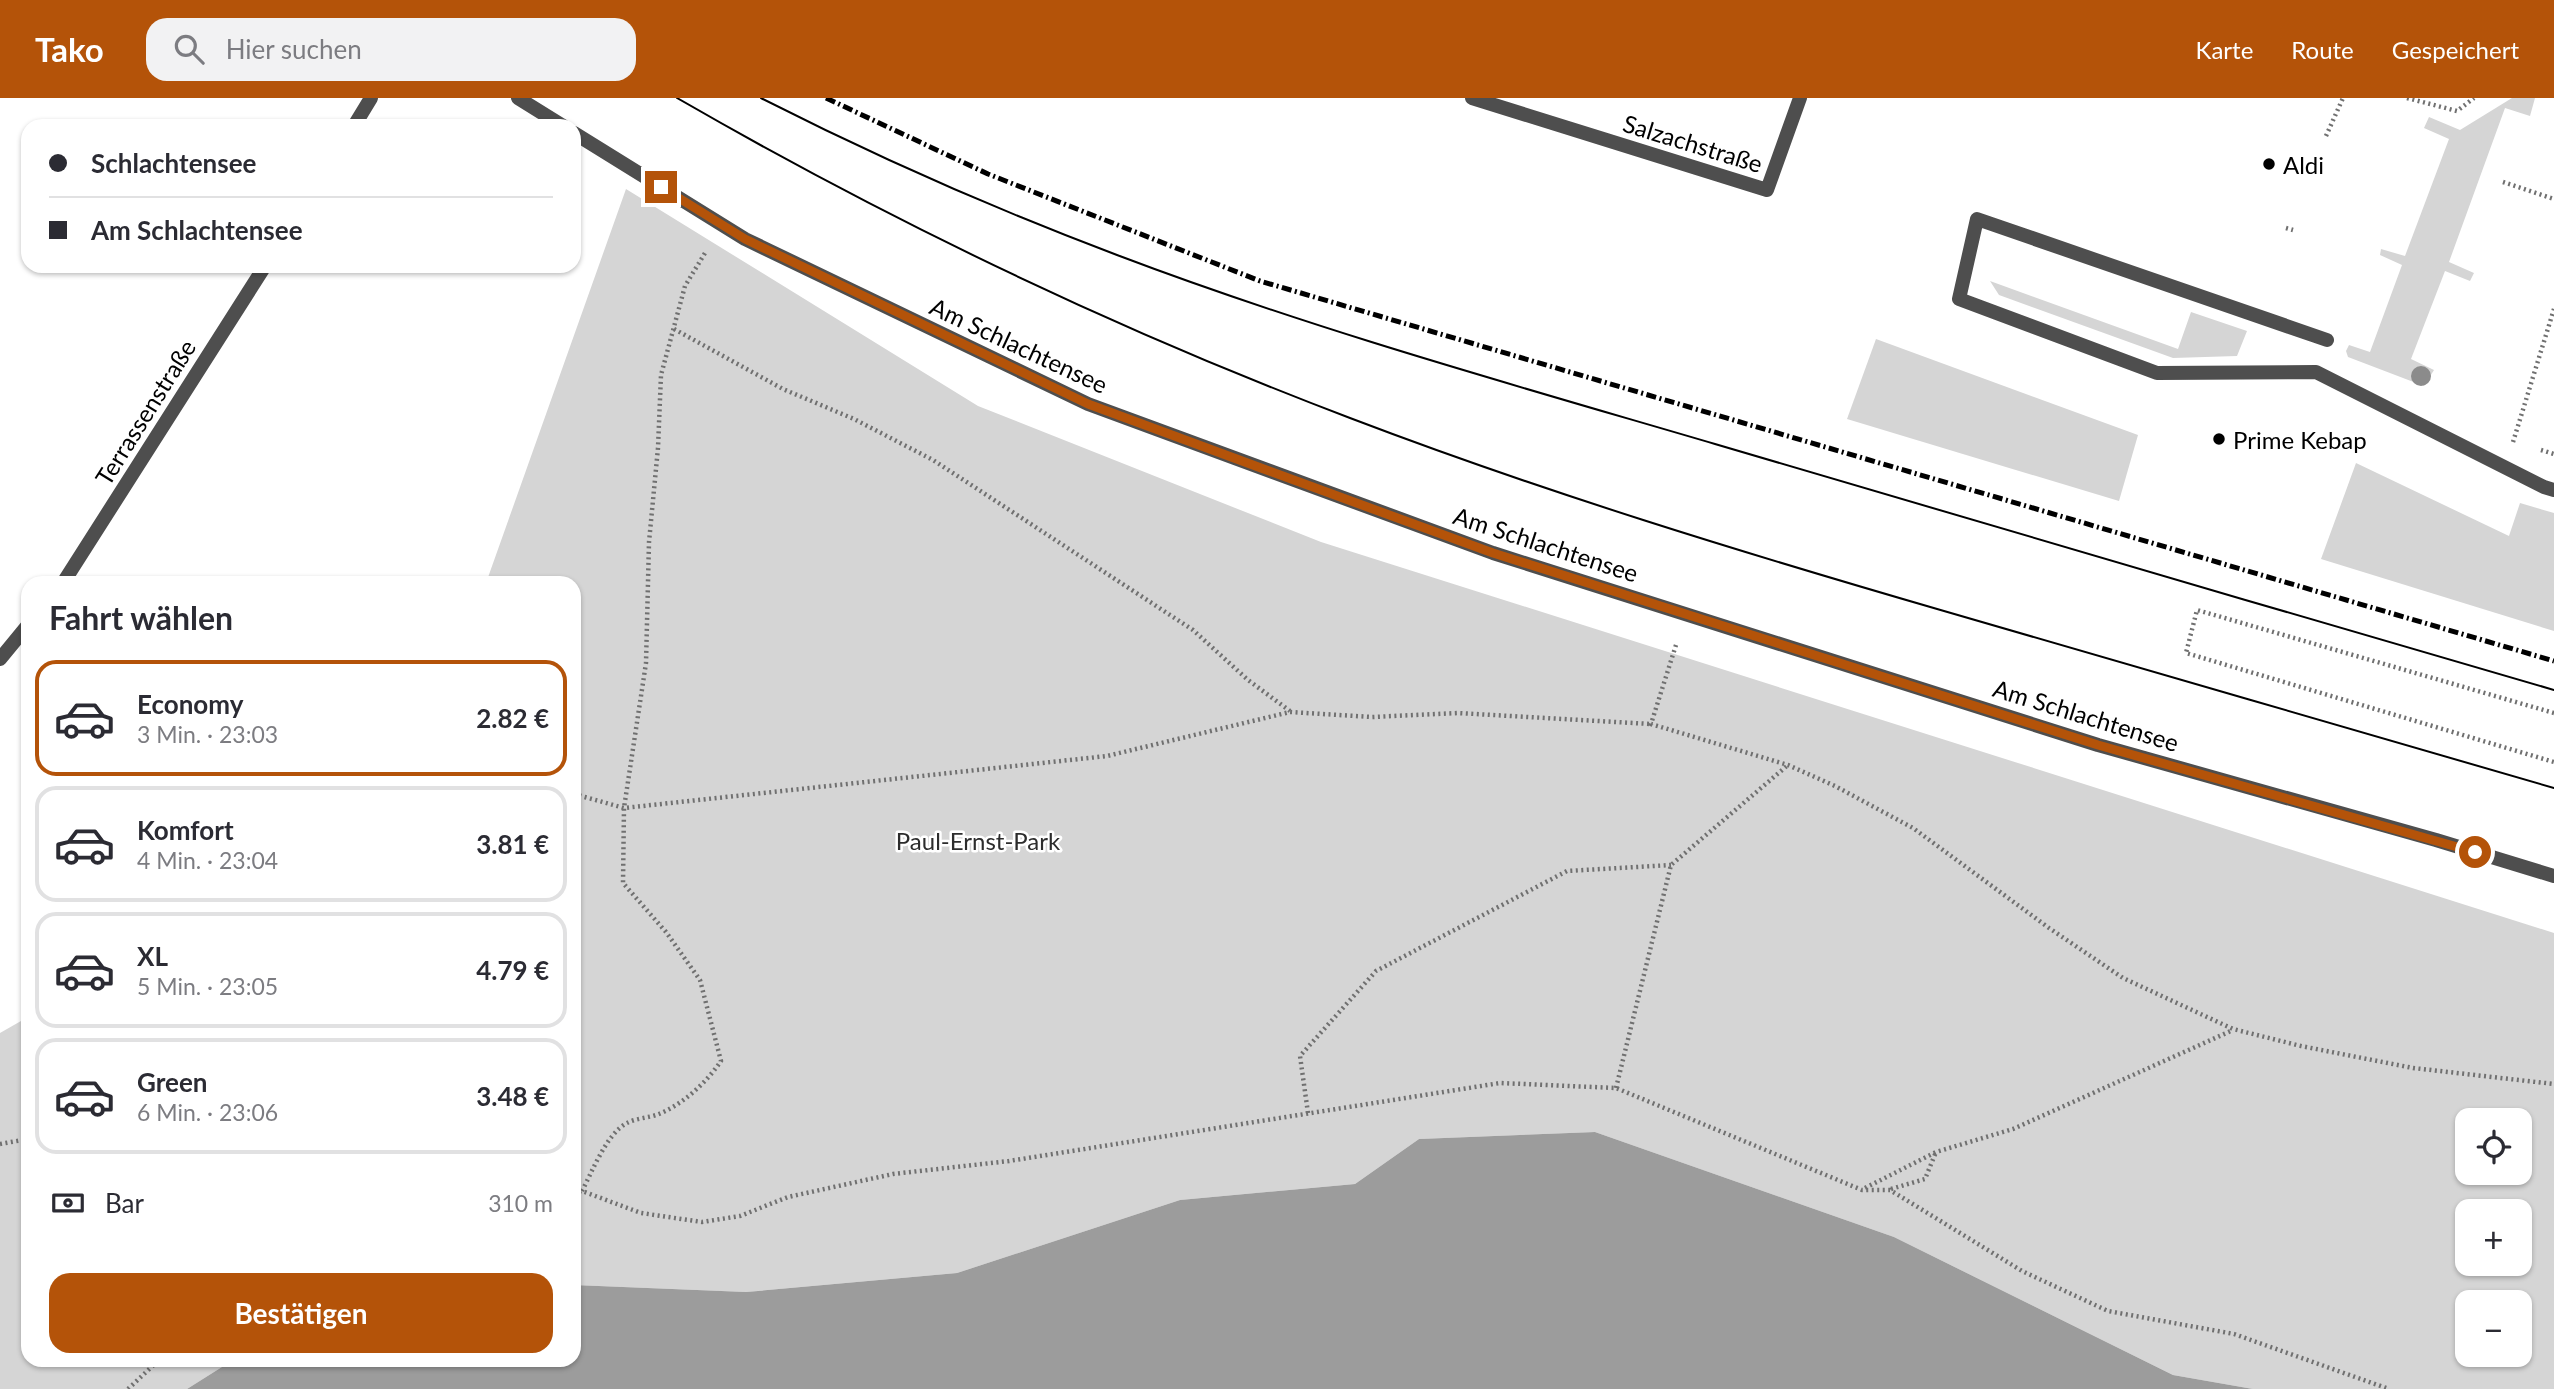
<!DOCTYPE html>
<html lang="de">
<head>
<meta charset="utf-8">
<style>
	body { margin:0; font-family:Lato,sans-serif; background:#f2f2f3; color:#2b2b33; height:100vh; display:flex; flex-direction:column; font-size:26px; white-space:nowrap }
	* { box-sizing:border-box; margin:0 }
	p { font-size:23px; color:#7c7c81 }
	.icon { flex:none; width:38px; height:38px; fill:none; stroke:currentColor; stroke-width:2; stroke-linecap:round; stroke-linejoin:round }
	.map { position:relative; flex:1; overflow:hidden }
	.panel { position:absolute; left:21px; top:478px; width:560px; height:791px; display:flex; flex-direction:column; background:#fff; border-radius:21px; box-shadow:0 2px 5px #0004 }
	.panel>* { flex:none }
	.guide { position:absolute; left:21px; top:21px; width:560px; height:154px; border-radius:21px; box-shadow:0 2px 5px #0004; display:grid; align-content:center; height:154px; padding:0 28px; background:#fff }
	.buttons { position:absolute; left:2455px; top:1010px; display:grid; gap:14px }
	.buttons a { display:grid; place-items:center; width:77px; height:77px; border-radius:14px; background:#fff; box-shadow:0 2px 5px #0004; font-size:35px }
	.end { position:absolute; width:32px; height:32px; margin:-16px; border:9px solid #b45309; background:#fff; box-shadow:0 0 0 4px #fff }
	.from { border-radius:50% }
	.guide b { display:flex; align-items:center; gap:24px; height:66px; font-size:26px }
	.guide b+b { border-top:2px solid #e1e1e2 }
	.guide i { width:18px; height:18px; background:#2b2b33 }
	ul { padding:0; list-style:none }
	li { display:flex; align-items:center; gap:21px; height:116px; margin:0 14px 10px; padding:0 14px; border:4px solid #e1e1e2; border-radius:21px }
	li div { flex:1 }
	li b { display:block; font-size:26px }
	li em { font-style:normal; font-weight:700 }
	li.current { border-color:#b45309 }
	li>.icon { width:63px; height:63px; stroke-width:1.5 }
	h2 { padding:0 28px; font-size:32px; line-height:84px }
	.pay { display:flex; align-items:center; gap:18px; height:77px; padding:0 28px; font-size:26px }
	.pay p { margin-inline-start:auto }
	.action { display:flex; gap:14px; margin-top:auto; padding:14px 28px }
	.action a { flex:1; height:80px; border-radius:21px; background:#b45309; color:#fff; font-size:28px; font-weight:700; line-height:80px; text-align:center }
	header { display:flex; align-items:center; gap:42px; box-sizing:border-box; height:98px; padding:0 35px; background:#b45309; color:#fff }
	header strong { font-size:33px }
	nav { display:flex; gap:38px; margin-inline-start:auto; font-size:24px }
	.search { width:490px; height:63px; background:#f2f2f3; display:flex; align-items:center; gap:18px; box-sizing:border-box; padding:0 24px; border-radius:21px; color:#7c7c81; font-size:26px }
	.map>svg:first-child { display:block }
</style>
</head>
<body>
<header>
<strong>Tako</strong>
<div class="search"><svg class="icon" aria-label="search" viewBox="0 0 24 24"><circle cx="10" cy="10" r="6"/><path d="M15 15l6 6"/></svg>Hier suchen</div>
<nav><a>Karte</a><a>Route</a><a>Gespeichert</a></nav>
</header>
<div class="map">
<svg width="2554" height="1291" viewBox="0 0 2554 1291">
	<rect width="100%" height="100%" fill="#fff"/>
	<g fill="#d5d5d5" fill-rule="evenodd">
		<path d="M2512,0h23l-5,18 -25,-8 -56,154 25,11 -4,8 -25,-10 -34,88 23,11 -10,16 -76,-29 -2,-6 3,-6 21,7 32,-87 -22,-10 1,-6 24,7 44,-117 -25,-11 5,-11 31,13z"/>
		<path d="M626,91l352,217 343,136 1233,391v456h-301l-80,-14 -279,-138 -299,-105 -176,7 -64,45 -175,16 -223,73 -211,19 -172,-7v-702h-88zM2468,1022h52v52h-52zM2468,1113h52v53h-52zM2468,1204h52v52h-52z"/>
		<path d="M1990,183l188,68 13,-37 56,19 -10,25 -64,2 -174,-63z"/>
		<path d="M1876,241l262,96 -19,66 -272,-82z"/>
		<path d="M2356,365l153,73 11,-33 34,10v118l-233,-72z"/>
		<path d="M28,919v343h205l-46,29h-187v-356z"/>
	</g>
	<path fill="#9c9c9c" d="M1595,1034l299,105 279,138 80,14h-2066l46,-29h341v-75l172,7 211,-19 223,-73 175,-16 64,-45z"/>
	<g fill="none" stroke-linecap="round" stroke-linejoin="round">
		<g stroke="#707070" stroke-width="4.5" stroke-dasharray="2 3.5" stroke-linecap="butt">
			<path d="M2407,0l50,13 17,-13"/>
			<path d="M2326,38l17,-38"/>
			<path d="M2503,84l51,17"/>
			<path d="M2286,130l7,2"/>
			<path d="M674,231l109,60 71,30 79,41 260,170 55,50 42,31"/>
			<path d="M2513,344l41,-133"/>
			<path d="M2541,352l13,4"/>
			<path d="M1676,547l-25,79 137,41 47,21 78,42 136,100 74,50 110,51 68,17 112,22 141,16"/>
			<path d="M2554,615l-357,-103 -11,43 368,109"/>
			<path d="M574,696l50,14 483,-52 183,-44 82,5 86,-4 193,11"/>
			<path d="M1616,990l55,-223 117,-100"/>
			<path d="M1308,1015l-8,-57 76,-85 191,-100 104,-6"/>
			<path d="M0,1046l28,-5"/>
			<path d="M1865,1090l71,-36 77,-23 220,-99"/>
			<path d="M1891,1091l34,-10 11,-27"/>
			<path d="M582,1093c10,-19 25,-58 45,-68 9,-5 22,-5 32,-9 24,-10 47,-31 62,-53l-21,-81 -34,-48 -43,-49 1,-75 22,-145 3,-121 9,-94 3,-73 24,-89 20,-33"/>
			<path d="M574,1095l8,-2 59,22 61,9 38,-6 48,-19 105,-23 116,-13 491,-78 116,5 246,102h28l132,81 86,40 126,23 155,55"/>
			<path d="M128,1291l31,-29"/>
		</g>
		<path stroke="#4e4e4e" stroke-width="14" d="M2327,242l-350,-121 -18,80 198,74 159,-1 228,115 10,3"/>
		<g stroke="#4e4e4e" stroke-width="14">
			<path d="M518,0l45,28"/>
			<path d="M1472,0l295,92 33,-92"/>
			<path d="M354,28l17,-28"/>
			<path d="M574,35l171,106 343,165 405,149 605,192 338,95 118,36"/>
			<path d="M63,485l202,-317"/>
			<path d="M0,561l28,-34"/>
		</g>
		<g stroke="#000" stroke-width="2">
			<path d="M677,0c215,124 441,232 673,320 194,74 394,135 594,193 203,60 407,117 610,177"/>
			<path d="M761,0c116,59 234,111 356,157 195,74 397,130 598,189 280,82 559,165 839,246"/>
		</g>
		<path stroke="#000" stroke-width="5" stroke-dasharray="10 3.5 2 3.5" stroke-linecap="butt" d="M826,0l162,76 272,107 1294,380"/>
	</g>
	<circle fill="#8b8b8b" cx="2421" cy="278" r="10"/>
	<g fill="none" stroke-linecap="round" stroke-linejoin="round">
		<path stroke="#b45309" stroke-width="9" d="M661,89l84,52 343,165 173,64 232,85 605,192 377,107"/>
	</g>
	<g fill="#000" stroke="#fff" stroke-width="2.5">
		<circle cx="2269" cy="66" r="7"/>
		<circle cx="2219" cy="341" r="7"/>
	</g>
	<g text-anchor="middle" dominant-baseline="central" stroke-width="5" stroke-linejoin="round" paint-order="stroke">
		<g font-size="24" fill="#000" stroke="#fff">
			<text transform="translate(1693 45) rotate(17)">Salzachstraße</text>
			<text transform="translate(1019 247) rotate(25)">Am Schlachtensee</text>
			<text transform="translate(145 314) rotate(-58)">Terrassenstraße</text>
			<text transform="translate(1546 446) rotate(18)">Am Schlachtensee</text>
			<text transform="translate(2086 617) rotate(17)">Am Schlachtensee</text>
		</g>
		<g font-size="24" fill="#000" stroke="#fff" text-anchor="start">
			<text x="2283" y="66">Aldi</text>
			<text x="2233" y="341">Prime Kebap</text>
		</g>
		<g font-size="24" fill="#2c2c2c" stroke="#fff">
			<text x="978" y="742">Paul-Ernst-Park</text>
		</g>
	</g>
</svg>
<div class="buttons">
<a><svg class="icon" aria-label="locate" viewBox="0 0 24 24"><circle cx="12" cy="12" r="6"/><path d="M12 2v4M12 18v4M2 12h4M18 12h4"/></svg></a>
<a>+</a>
<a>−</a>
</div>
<i class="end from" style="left:2475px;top:754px"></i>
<i class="end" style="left:661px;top:89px"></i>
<div class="guide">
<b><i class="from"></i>Schlachtensee</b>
<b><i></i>Am Schlachtensee</b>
</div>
<section class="panel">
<h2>Fahrt wählen</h2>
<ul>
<li class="current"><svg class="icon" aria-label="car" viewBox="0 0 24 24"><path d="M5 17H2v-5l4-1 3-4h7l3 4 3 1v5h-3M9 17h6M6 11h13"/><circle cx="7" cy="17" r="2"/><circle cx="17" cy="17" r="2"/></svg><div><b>Economy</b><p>3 Min. · 23:03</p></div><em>2.82 €</em></li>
<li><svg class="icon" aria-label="car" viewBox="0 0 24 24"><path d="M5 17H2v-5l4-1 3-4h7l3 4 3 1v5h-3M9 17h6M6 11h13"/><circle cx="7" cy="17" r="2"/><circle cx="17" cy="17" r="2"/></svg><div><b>Komfort</b><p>4 Min. · 23:04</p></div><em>3.81 €</em></li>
<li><svg class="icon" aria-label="car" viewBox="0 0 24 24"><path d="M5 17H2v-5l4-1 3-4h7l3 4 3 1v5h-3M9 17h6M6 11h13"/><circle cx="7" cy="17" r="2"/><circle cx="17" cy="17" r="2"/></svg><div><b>XL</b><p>5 Min. · 23:05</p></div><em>4.79 €</em></li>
<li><svg class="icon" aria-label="car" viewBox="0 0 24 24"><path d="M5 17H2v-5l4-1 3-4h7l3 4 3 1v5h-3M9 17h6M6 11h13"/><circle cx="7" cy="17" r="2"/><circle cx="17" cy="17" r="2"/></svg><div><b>Green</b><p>6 Min. · 23:06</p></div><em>3.48 €</em></li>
</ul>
<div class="pay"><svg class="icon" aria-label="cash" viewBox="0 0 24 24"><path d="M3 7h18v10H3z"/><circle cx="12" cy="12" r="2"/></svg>Bar<p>310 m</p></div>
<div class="action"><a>Bestätigen</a></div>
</section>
</div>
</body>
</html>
